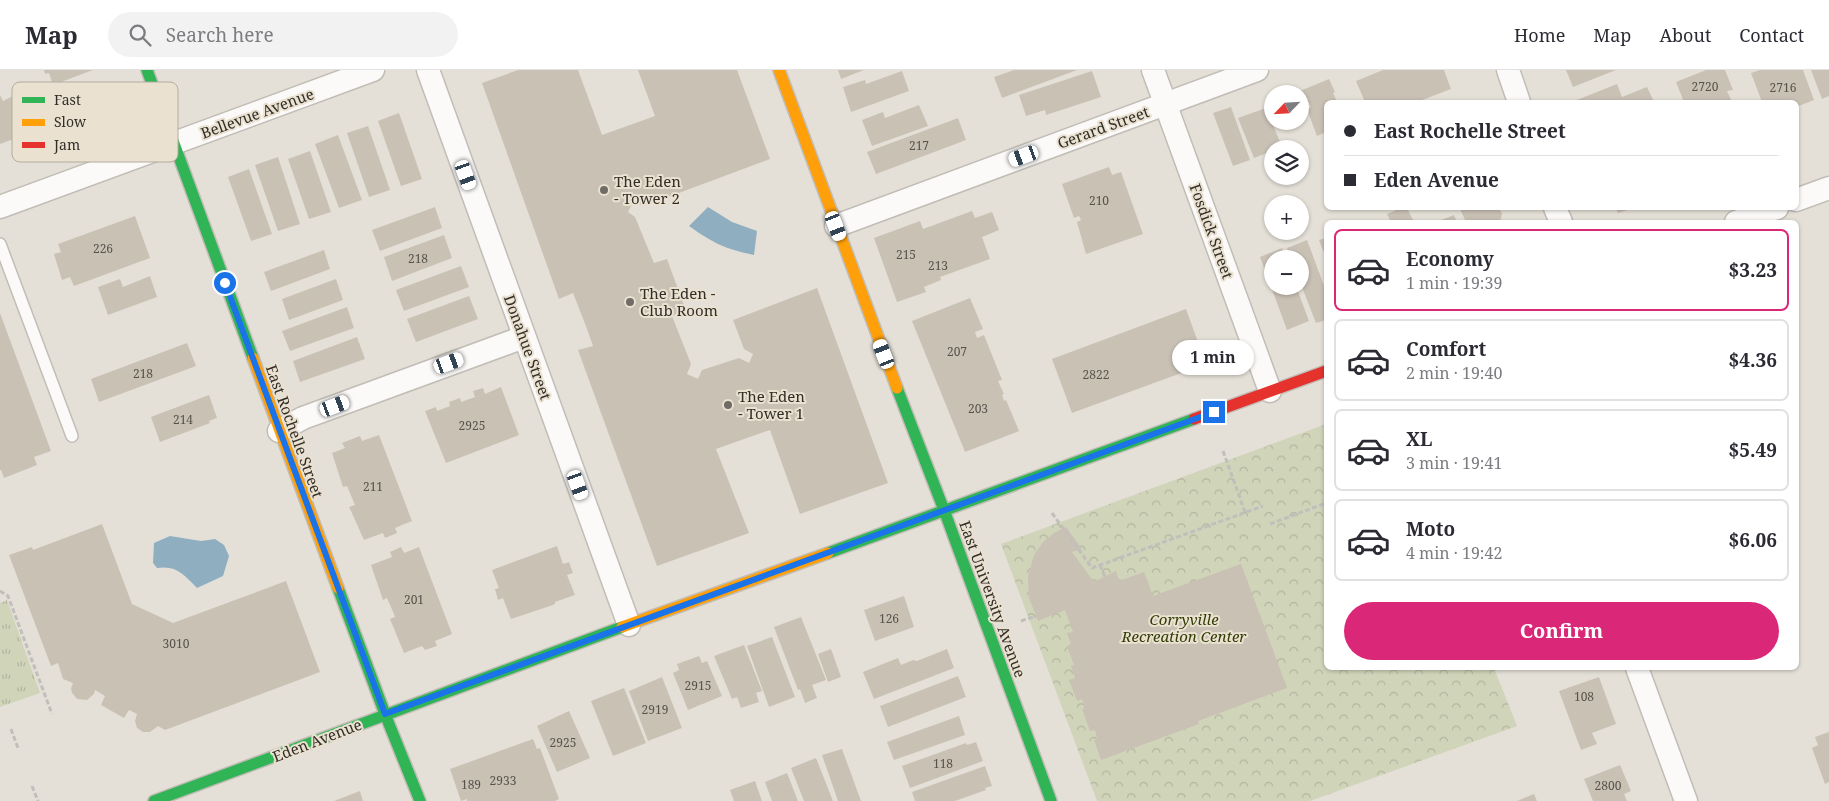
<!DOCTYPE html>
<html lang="en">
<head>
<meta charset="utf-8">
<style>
	body { margin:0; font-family:"Noto Serif",serif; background:#f2f2f3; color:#2b2b33; height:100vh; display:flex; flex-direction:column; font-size:19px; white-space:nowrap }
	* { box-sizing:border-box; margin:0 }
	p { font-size:16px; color:#7c7c81 }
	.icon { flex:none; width:28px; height:28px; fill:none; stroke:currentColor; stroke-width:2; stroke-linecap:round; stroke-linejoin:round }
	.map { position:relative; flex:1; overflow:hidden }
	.sheet { position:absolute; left:1324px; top:150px; width:475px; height:450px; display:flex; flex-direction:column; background:#fff; border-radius:8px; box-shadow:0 1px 4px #0004 }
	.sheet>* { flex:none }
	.top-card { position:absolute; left:1324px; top:30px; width:475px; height:110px; border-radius:8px; box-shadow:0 1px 4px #0004; display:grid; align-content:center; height:110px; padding:0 20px; background:#fff }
	.needle { width:32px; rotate:245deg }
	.fabs { position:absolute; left:1264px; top:15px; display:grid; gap:10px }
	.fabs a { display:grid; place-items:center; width:45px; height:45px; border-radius:50%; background:#fff; box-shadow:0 1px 4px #0004; font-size:25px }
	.end { position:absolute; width:22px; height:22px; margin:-11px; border:6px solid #1a73e8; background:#fff; box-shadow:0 0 0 2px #fff }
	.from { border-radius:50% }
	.bubble { position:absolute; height:35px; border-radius:18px; background:#fff; box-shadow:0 1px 4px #0004; font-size:16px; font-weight:700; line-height:35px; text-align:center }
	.car { position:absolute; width:15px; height:30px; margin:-15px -8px; border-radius:6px; box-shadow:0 0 4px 1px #0007; background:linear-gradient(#fff 24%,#345 0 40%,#fff 0 76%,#345 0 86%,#fff 0) }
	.top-card b { display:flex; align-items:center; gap:18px; height:48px; font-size:19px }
	.top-card b+b { border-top:1px solid #e1e1e2 }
	.top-card i { width:12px; height:12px; background:#2b2b33 }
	ul { padding:9px 0 0; list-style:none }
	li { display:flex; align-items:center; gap:15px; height:82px; margin:0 10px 8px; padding:0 10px; border:2px solid #e1e1e2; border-radius:8px }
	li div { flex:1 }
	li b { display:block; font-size:19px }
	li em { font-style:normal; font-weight:700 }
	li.current { border-color:#db2777 }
	li>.icon { width:45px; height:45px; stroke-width:1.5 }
	.primary-button { display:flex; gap:10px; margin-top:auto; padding:10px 20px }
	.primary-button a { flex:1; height:58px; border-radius:30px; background:#db2777; color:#fff; font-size:20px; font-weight:700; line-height:58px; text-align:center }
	header { display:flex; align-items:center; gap:30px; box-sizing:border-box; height:70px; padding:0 25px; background:#fff; border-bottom:1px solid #e1e1e2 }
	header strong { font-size:24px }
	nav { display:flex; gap:28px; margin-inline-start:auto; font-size:18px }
	.search { width:350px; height:45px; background:#f2f2f3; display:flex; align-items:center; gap:12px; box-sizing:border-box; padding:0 18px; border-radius:28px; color:#7c7c81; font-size:19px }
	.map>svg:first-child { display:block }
</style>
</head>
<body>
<header>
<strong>Map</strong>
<div class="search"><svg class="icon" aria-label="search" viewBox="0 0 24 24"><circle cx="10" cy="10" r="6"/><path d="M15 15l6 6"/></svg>Search here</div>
<nav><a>Home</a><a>Map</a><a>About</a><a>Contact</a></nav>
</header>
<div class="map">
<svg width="1829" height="731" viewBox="0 0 1829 731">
	<defs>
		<pattern id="grass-tufts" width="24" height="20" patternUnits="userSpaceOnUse" patternTransform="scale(1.25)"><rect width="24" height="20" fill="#d0d4b9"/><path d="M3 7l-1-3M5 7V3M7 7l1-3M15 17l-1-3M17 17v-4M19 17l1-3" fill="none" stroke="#b3b69f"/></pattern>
		<pattern id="park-crowns" width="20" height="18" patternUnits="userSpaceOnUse" patternTransform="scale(1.25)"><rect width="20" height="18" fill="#d0d4b9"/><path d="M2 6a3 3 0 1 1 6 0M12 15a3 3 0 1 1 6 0" fill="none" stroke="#b3b69f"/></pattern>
	</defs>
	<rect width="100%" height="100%" fill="#e4e0d7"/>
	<path fill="url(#grass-tufts)" d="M7,530l33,93 -40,14v-104z"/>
	<path fill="url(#park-crowns)" d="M1326,354v244h168l23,58 -207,75h-213l-96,-257z"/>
	<g fill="#8fafc1">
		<path d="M708,137l24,15 25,9 -3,24c-29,-6 -41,-12 -65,-29z"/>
		<path d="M170,466l31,5 14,-2 9,6 5,11 -6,20 -26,12c-13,-13 -20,-23 -40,-20l-4,-5 1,-20z"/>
	</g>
	<g fill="#cac1b5">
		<path d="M44,0h49l-40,15 -4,-12 -4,1z"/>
		<path d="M518,0h60l24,65 53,-19 -17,-46h99l33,89 -126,47 -11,-4 -5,10 7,5 19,46 13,-4 19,52 -14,5 19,48 -4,10 11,5 4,-9 37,-12 10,5 4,-9 -9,-5 -11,-29 84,-32 71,195 -88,31 -30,-84 -54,19 33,84 -92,33 -79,-216 15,-4 -6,-17 -14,-36 -14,6 -77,-216z"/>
		<path d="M838,0h26l-23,9z"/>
		<path d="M1014,0h63l-75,28 -8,-21z"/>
		<path d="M1383,0h61l7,19 -34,13h-52l-9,-21z"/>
		<path d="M1566,0h50l-43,17z"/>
		<path d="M1706,0h19l8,20 -6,1 5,11h-48l-8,-20z"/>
		<path d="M1760,0h43l11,30 -18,7v-5h-34l-11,-29z"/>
		<path d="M1811,0h18v26l-7,3z"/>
		<path d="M902,1l7,20 -58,21 -8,-25 22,-7 1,4z"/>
		<path d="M1092,1l9,26 -55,18 -1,-5 -19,6 -7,-21z"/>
		<path d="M1329,9l6,13 -2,1 4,9h-11v30l-9,4 -10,-27 4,-2 -2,-4 -4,1 -5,-13z"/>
		<path d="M1617,14l5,13 25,-10 7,15h-76l-1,-2z"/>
		<path d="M23,21l3,7 9,-4 4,10 33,-13 2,8 22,-8 3,6 8,-3 7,18 -8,3 5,14 -29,11 -2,-7 -28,10 -5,-13 -8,2 -1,-2 -38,14v-49l3,6z"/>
		<path d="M919,35l9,21 -56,20 -10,-26 21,-8 2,6z"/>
		<path d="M1231,37l19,53 -17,6 -20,-53z"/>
		<path d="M1266,38l16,39 -10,2v2l-18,7 -16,-40z"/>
		<path d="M399,43l23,66 -21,7 -23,-65z"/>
		<path d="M958,48l8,22 -90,34 -9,-22z"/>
		<path d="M368,56l22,64 -21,7 -22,-64z"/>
		<path d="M338,65l24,65 -23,8 -24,-64z"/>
		<path d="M310,81l21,61 -22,7 -21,-60z"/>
		<path d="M278,87l22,67 -22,7 -23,-66z"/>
		<path d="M1109,97l3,8 9,-3 22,62 -57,20 -9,-32 4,-2 -2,-4 -5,2 -12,-34z"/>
		<path d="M249,99l23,65 -21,7 -23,-64z"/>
		<path d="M435,137l7,21 -62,23 -8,-21z"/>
		<path d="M1401,138h6l7,14h-23l-4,-8z"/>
		<path d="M1463,138h36l3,6 -2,8h-34l-6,-13z"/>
		<path d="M1616,138h18l-16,5z"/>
		<path d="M972,141l3,7 17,-6 7,18 -17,7 8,22 -50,18 1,3 -17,7 2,5 -29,10 -23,-64 46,-17 3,8z"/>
		<path d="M1454,145l3,7h-21z"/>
		<path d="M135,146l15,42 -76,28 -4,-9 -8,3 -8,-26 7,-2 -3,-8z"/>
		<path d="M444,165l8,23 -60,23 -8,-24z"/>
		<path d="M1326,168v20l-7,-18z"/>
		<path d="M1307,170l19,51v29l-10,3 -16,-41v-23h-9l-4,-11z"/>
		<path d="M1282,178l4,11h-14v27h24l13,35 -22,9 -27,-73z"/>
		<path d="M324,180l6,19 -59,22 -7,-19z"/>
		<path d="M461,196l8,21 -65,24 -8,-21z"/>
		<path d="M150,206l7,21 -49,18 -10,-28 22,-8 3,8z"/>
		<path d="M336,209l7,21 -54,20 -7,-21z"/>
		<path d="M469,226l9,23 -62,23 -9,-23z"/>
		<path d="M970,228l13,31 -8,3 2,6 7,-3 18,45 -4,1 6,13 -2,1 2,6 2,-1 13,31 -54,21 -53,-131z"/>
		<path d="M347,237l7,21 -64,23 -8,-20z"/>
		<path d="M1186,239l20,55 -134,49 -20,-54z"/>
		<path d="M0,243l51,138 -17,6 3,8 -33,13 -3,-8h-1z"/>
		<path d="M357,267l8,22 -65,23 -7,-21z"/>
		<path d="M187,273l9,23 -97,36 -8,-23z"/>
		<path d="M501,317l18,48 -73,28 -21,-52 11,-4 1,4 13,-5 -1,-4 11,-4 1,4 14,-5 -2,-6 10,-3 2,6z"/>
		<path d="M209,325l8,23 -8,3 1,2 -50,19 -9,-25z"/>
		<path d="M379,365l33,86 -17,7 2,5 -12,5 -2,-5 -19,7 -13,-29 -2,-4 6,-2 -8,-19 -4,1 -11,-34 13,-5 -3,-5 18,-7 2,5z"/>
		<path d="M102,454l30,80 41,19 113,-42 34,91 -155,58 -7,-4 -8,6h-7l-6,-4 -2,-7 2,-7 -8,-4 -5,8 -23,-13 4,-9 -10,-6 -1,4 -7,6 -10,-1 -5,-6 -1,-5 2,-5 -10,-4 -5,-16 -7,3 -42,-111 23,-8 1,3z"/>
		<path d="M1066,457l16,22 -10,3 22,30 22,-11 3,10 25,-9 9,24 88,-32 46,124 -89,33 1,3 -98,36 -7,-20 3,-2 -2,-8 -5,1 -8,-22 3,-1 -3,-9 -5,2 -8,-21 6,-2 -4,-12 3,-1 -7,-19 4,-2 -4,-11 6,-1 -8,-22 -27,11 -9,-23 -1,-21 6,-22 9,-13 11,-9z"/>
		<path d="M557,476l6,18 6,-2 4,11 -6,2 8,20 -20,7v2l-5,2 -39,13 -8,-21 -5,2 -3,-11 4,-1 -7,-18z"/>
		<path d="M401,477l3,6 15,-6 33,87 -17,7 2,5 -12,4 -3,-4 -18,7 -14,-34 5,-2 -1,-3 -7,-16 -4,2 -12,-35 21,-8 -2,-5z"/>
		<path d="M904,526l10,31 -39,14 -11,-31z"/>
		<path d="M801,547l25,63 -14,5 5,13 -12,5 -5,-14 -2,1 -24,-63z"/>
		<path d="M772,567l23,60 -26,10 -22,-61z"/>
		<path d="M744,575l18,46 -6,2 3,9 -18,6 -4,-11 -5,2 -18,-43z"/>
		<path d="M831,579l10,28 -13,5 -10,-28z"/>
		<path d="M947,579l7,19 -80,31 -11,-27 35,-14 3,7 12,-5 4,1z"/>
		<path d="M699,586l3,7 5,-2 15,35 -34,14 -15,-37 6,-3 -2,-6z"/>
		<path d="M958,606l8,21 -78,30 -8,-21z"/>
		<path d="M662,607l20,51 -34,13 -19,-50z"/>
		<path d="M1599,607l17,47 -24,9 5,11 -16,6 -22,-59z"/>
		<path d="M624,618l22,55 -33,13 -22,-55z"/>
		<path d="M569,641l21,47 -33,14 -20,-46z"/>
		<path d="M959,646l6,19 -71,25 -7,-18z"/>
		<path d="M1829,662v50l-4,2 -13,-36 6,-3 -3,-8z"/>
		<path d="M533,669l4,10 3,-1 19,51 -4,2h-88v-2l-6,2 -11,-32z"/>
		<path d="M976,672l7,19 -73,27 -8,-22 64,-23 1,2z"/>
		<path d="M842,679l19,52h-23l-16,-46z"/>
		<path d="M816,688l17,43h-29l-13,-33z"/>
		<path d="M1620,695l11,26 -7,3 3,7h-34l-9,-22z"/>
		<path d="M985,696l7,20 -7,2 1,2 -31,11h-40l-3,-9z"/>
		<path d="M787,703l11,28h-26l-7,-19z"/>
		<path d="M755,711l7,20h-28l-4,-11z"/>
		<path d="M360,721l3,10h-29z"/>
		<path d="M1534,724l3,7h-20z"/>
	</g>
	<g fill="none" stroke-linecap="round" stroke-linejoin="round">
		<defs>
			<path id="lane" d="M0,174l72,192"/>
			<g id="street">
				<path d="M428,0l201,555"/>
				<path d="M1153,0l117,321"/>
				<path d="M1508,0l11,32"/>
				<path d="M1796,130l33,-12"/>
				<path d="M0,137l373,-137"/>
				<path d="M1555,138l6,14"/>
				<path d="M1736,152l41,-14"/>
				<path d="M836,156l421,-156"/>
				<path d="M279,361l24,-13 221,-81"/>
				<path d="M1637,598l49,133"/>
			</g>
			<g id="fast">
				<path d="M147,0l106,288"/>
				<path d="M897,318l47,122 107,291"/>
				<path d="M828,483l366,-134"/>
				<path d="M338,518l47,126 35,87"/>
				<path d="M154,731l468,-174"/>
			</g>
			<g id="slow">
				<path d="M779,0l118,318"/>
				<path d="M253,288l85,230"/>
				<path d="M622,557l206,-74"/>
			</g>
			<path id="jam" d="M1194,349l132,-48"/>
		</defs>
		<use href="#lane" stroke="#c1bdb6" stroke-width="14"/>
		<use href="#street" stroke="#c1bdb6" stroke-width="25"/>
		<use href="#fast" stroke="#c1bdb6" stroke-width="14"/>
		<use href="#slow" stroke="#c1bdb6" stroke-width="14"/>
		<use href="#jam" stroke="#c1bdb6" stroke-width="14"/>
		<g stroke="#c1bfbc" stroke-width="3" stroke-dasharray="5 2.5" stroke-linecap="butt">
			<path d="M1223,381l22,61"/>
			<path d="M1052,443l40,55 171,-62"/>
			<path d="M1270,454l56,-21"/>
			<path d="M1100,495l5,12"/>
			<path d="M0,521l8,5 44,118"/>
			<path d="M1021,551l15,-5"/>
			<path d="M11,659l7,19"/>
			<path d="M32,716l6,15"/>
		</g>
		<use href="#lane" stroke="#fbfaf9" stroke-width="11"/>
		<use href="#street" stroke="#fbfaf9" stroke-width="22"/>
		<use href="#fast" stroke="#30b455" stroke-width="11"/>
		<use href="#slow" stroke="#ff9f0a" stroke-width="11"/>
		<use href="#jam" stroke="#e5322d" stroke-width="11"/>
	</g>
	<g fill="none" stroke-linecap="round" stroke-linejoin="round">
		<path stroke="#1a73e8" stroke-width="6" d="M225,213l160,431 829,-302"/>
	</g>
	<g fill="#706c65" stroke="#eae1d1" stroke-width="2">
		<circle cx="604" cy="120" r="5"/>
		<circle cx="630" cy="232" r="5"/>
		<circle cx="728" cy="335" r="5"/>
	</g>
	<g text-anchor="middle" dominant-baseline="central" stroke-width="4" stroke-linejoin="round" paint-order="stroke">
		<g font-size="12" fill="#57534b">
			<text x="1705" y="16">2720</text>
			<text x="1783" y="17">2716</text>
			<text x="919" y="75">217</text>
			<text x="1099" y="130">210</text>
			<text x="103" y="178">226</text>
			<text x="906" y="184">215</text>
			<text x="418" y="188">218</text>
			<text x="938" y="195">213</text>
			<text x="957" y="281">207</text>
			<text x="143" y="303">218</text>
			<text x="1096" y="304">2822</text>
			<text x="978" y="338">203</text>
			<text x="183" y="349">214</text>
			<text x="472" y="355">2925</text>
			<text x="373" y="416">211</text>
			<text x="414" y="529">201</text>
			<text x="889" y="548">126</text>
			<text x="176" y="573">3010</text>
			<text x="698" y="615">2915</text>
			<text x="1584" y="626">108</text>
			<text x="655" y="639">2919</text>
			<text x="563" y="672">2925</text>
			<text x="943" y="693">118</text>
			<text x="503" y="710">2933</text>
			<text x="471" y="714">189</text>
			<text x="1608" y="715">2800</text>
		</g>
		<g font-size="15" fill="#312e28" stroke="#eae1d1">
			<text transform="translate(257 43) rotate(-20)">Bellevue Avenue</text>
			<text transform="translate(1103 57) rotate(-20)">Gerard Street</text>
			<text transform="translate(1212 161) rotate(70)">Fosdick Street</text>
			<text transform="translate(528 277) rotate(70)">Donahue Street</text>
			<text transform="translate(295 361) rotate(70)">East Rochelle Street</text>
			<text transform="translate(993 529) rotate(70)">East University Avenue</text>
			<text transform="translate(317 670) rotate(-21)">Eden Avenue</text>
		</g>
		<g font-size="15" fill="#312e28" stroke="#eae1d1" text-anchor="start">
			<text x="614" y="111">The Eden<tspan x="614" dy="17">- Tower 2</tspan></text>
			<text x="640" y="223">The Eden -<tspan x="640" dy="17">Club Room</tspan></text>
			<text x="738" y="326">The Eden<tspan x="738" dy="17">- Tower 1</tspan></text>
		</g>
		<g font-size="15" font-style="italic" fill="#313d04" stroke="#eae1d1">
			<text x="1184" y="549">Corryville<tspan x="1184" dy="17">Recreation Center</tspan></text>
		</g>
	</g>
	<rect x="12" y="12" width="166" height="80" rx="8" fill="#eae1d1" stroke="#b2ab9e" stroke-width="1"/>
	<rect x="22" y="27" width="23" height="6" fill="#30b455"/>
	<rect x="22" y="49" width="23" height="7" fill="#ff9f0a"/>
	<rect x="22" y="72" width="23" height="6" fill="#e5322d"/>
	<g font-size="14" fill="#312e28">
		<text x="54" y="35">Fast</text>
		<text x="54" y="57">Slow</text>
		<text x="54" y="80">Jam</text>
	</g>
</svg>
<div class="fabs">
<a><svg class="needle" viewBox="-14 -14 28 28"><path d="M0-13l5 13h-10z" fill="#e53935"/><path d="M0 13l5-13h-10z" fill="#7c7c81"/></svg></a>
<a><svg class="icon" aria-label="layers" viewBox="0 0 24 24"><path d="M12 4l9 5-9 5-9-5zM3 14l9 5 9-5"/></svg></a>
<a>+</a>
<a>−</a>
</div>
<i class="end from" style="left:225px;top:213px"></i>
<i class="end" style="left:1214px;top:342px"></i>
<div class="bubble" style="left:1172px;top:270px;width:82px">1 min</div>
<i class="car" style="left:1024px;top:86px;rotate:250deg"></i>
<i class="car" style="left:466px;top:105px;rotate:160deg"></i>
<i class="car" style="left:836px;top:156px;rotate:159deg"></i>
<i class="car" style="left:884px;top:284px;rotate:339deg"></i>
<i class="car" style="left:449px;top:293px;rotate:70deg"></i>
<i class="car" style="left:335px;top:336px;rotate:69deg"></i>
<i class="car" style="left:578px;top:415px;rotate:160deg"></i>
<div class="top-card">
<b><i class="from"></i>East Rochelle Street</b>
<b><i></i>Eden Avenue</b>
</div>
<section class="sheet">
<ul>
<li class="current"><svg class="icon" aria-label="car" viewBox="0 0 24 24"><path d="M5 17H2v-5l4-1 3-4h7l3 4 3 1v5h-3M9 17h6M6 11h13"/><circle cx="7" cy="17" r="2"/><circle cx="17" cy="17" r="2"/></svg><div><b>Economy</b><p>1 min · 19:39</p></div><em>$3.23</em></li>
<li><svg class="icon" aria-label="car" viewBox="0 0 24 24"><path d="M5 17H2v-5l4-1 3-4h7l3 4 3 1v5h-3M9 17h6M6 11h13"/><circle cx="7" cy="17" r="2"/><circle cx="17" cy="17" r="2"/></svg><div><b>Comfort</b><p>2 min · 19:40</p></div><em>$4.36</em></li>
<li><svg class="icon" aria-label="car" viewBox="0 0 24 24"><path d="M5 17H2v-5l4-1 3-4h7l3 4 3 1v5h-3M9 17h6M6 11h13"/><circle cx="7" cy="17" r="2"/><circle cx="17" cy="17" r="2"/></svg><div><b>XL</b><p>3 min · 19:41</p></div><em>$5.49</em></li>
<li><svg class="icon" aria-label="car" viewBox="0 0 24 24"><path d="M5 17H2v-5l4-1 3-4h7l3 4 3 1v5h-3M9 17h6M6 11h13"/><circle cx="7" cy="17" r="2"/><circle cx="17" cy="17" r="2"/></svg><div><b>Moto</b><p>4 min · 19:42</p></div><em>$6.06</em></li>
</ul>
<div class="primary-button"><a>Confirm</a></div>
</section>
</div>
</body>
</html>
